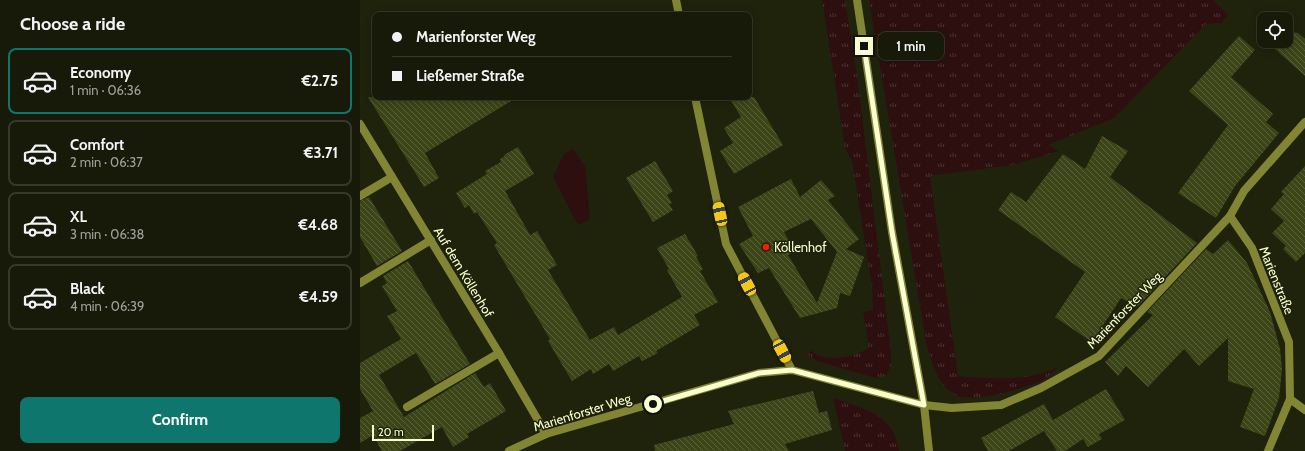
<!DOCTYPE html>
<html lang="en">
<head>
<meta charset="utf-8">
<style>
	body { margin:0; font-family:Cabin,sans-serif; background:#242717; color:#f1f3f6; height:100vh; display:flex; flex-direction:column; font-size:15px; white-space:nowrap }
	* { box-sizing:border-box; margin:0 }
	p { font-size:13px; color:#9ea19c }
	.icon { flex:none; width:22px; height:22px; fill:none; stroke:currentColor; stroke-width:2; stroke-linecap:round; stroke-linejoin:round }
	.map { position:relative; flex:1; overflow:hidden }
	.details { display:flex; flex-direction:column; background:#171a09; width:360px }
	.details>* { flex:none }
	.hud { position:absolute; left:12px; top:12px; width:380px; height:88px; border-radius:8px; box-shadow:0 2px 10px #0003,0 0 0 1px #36382a; display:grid; align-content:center; height:88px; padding:0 20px; background:#171a09 }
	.controls { position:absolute; left:897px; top:12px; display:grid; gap:8px }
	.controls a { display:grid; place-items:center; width:36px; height:36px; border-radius:8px; background:#171a09; box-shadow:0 2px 10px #0003,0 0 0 1px #36382a; font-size:20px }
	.scale { position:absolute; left:12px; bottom:10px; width:62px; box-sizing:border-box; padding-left:4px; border:2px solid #f9ffce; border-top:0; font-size:11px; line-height:14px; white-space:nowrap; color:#f9ffce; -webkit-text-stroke:3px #1f230c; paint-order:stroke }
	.end { position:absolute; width:18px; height:18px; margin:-9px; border:5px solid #f9ffce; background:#111; box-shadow:0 0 0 2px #111 }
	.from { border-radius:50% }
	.bubble { position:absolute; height:28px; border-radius:8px; background:#171a09; box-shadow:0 2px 10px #0003,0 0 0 1px #36382a; font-size:13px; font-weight:700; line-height:28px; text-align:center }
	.car { position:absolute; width:12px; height:24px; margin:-12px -6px; border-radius:5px; box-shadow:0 0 3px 1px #0007; background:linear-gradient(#f5c518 24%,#345 0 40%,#f5c518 0 76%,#345 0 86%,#f5c518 0) }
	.hud b { display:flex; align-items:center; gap:14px; height:38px; font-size:15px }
	.hud b+b { border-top:1px solid #36382a }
	.hud i { width:10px; height:10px; background:#f1f3f6 }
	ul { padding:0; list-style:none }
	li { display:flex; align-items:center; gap:12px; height:66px; margin:0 8px 6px; padding:0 12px; border:2px solid #36382a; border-radius:8px }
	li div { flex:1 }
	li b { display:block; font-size:15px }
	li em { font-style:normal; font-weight:700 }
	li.current { border-color:#0f766e }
	li>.icon { width:36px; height:36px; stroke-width:1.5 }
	h2 { padding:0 20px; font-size:18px; line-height:48px }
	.button { display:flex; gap:8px; margin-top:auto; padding:8px 20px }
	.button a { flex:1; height:46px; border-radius:8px; background:#0f766e; color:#fff; font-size:16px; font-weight:700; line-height:46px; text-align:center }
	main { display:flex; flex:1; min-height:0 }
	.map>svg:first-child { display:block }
</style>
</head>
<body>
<main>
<section class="details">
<h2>Choose a ride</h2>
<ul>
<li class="current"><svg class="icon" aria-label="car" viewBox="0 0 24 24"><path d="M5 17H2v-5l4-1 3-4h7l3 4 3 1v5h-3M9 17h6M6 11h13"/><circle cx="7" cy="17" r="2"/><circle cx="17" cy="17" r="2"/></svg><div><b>Economy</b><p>1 min · 06:36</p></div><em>€2.75</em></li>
<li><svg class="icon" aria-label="car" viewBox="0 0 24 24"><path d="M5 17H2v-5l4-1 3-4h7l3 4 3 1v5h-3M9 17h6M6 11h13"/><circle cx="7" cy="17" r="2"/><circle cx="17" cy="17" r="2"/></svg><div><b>Comfort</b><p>2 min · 06:37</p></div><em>€3.71</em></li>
<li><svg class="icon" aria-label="car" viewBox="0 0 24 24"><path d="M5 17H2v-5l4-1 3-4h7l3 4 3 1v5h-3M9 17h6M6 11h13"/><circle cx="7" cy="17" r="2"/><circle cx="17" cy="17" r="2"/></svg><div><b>XL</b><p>3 min · 06:38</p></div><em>€4.68</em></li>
<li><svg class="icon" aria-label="car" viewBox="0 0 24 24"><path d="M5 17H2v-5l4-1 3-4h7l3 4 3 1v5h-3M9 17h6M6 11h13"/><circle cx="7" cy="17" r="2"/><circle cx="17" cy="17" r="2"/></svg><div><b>Black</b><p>4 min · 06:39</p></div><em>€4.59</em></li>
</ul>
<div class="button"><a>Confirm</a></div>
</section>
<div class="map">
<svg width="945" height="451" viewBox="0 0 945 451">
	<defs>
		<pattern id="grass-tufts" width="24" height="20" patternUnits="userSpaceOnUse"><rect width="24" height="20" fill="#2e0f10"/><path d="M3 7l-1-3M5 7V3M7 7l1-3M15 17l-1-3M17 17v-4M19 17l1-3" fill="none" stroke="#4d3332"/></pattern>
		<pattern id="building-back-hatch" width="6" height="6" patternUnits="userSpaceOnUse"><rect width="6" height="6" fill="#3c4517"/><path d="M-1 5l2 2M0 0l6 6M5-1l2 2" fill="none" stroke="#596138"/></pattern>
	</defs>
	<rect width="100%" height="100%" fill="#1f230c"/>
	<g fill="url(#grass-tufts)">
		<path d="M462,0h23l13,82 32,262c1,15 6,33 -15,34l-58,-17 -10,-7 4,-4c12,14 44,7 58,-2l-6,-36 10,-2 -1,-23 -20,-126 -7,-13z"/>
		<path d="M509,0h344l15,15 -6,8 -16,1 -92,94 -66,27 11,6 -46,14 -83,11 28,200c34,3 70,5 101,-9 -4,4 -9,8 -14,12 -16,9 -74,25 -90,16 -18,-11 -24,-34 -29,-53z"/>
		<path d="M473,398c30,10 62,16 66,53h-54z"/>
	</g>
	<path fill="#2e0f10" d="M213,149l12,17 5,53 -12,6 -25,-48 11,-23z"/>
	<g fill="url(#building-back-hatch)" fill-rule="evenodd">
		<path d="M926,31l12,2 7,6v37l-39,-35h20z"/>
		<path d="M879,36l16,14 -24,27 42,37 -7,8 13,11 -44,53 -19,32 -38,-25 50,-68 -39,-34z"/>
		<path d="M8,97h150l-93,56 14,25 -15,9z"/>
		<path d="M369,97h25l29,48 -49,29 -14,-23 13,-8 -9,-15 17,-11z"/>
		<path d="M742,136l26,15 -18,26 87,66 -60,64 -16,-9 -29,44 -37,-25 30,-45 -87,-62 13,-18 15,10 37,-48 22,15z"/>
		<path d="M158,147l16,27 -29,17 25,44 7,-4 20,34 -9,5 42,70 24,-13 4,8 64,-38 -15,-27 2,-1 -12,-21 28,-14 13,22 -2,1 7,12 -3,2 18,31 -24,13 6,10 -44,26 2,2 -16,8 -3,-5 -26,15 -4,-7 -16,10 -2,-5 -19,12 -24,-40 2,-2 -56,-94 3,-2 -20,-31 -3,2 -5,-9 -4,3 -9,-15 31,-19 -2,-3 16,-9 -1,-3 5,-3 -1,-1z"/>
		<path d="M295,161l18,30 -6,4 5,8 -3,1 4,6 -20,12 -27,-44z"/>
		<path d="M945,166v87l-9,9 -13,-13 3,-3 -14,-13 12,-12 -13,-12 13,-15 -3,-2z"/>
		<path d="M431,179l9,18 21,-17 14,16 -7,4 31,39 -13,10 18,8 -14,39 -10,-3 -3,15 -37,10 -31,-50 -11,5 -19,-29 14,-8 -15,-29zM451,219l26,33 -20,51 -29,-48 7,-4 -11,-19z"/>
		<path d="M9,197l33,54 -25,15 -17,-29v-36z"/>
		<path d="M868,240l19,23 23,49 10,37 2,20 -3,29 -14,38 -25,-9 14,-38 -26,-8v-43l-29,28 -15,-17 -36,38 -22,-21 -8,10 -13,-14 48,-47 -6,-3 59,-63 7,5z"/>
		<path d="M48,261l62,103 -35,20 -19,-31 -37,22 25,42 71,-44 9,14 6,-4 16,28 -39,23 2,3 -16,10 -11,-20 -42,24h-18l-9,-16 -13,8v-25l13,-7 -13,-22v-26l41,-24 -14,-23 10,-5 -15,-25 5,-3 -4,-7z"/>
		<path d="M746,389l19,31 -26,14 3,5 -14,8 -5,-8 -18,12h-8l-13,-20 -35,20h-21l-7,-13 63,-34 9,16z"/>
		<path d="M453,391l6,22 8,-2 5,19 -47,14 4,7h-134l-1,-6 80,-21 -6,-13z"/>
	</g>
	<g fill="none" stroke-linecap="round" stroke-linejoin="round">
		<g stroke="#828634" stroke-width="8">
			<path d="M0,196l32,-19"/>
			<path d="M0,283l71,-43"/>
			<path d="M47,407l92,-54"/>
		</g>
		<g stroke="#828634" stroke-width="8">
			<path d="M316,0l3,15"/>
			<path d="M335,97l31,147 66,126"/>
			<path d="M0,124l139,229 47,81"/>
			<path d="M870,216l22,32 37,94 1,57 -22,52"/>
			<path d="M930,399l15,11"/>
			<path d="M149,451l37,-17 213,-61 33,-3 132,35 28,3 49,-3 40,-17 58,-32 131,-140 14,-25 61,-69"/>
		</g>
		<path stroke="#828634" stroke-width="8" d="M497,0l35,232 32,173 5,46"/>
	</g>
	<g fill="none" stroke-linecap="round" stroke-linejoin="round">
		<path stroke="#f9ffce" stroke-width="5" d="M293,404l106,-31 33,-3 132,35 -32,-173 -28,-186"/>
	</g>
	<circle fill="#f91a00" stroke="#1f230c" stroke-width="1.5" cx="406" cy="247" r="4"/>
	<g text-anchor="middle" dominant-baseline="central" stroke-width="3" stroke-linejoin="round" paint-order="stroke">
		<g font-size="13" fill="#f9ffce" stroke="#1f230c" text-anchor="start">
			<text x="414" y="247">Köllenhof</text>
		</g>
		<g font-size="13" fill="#f9ffce" stroke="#1f230c">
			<text transform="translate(104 272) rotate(59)">Auf dem Köllenhof</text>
			<text transform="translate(917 280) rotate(68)">Marienstraße</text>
			<text transform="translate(764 310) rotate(-46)">Marienforster Weg</text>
			<text transform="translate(222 412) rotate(-17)">Marienforster Weg</text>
		</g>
	</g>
</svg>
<div class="controls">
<a><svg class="icon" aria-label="locate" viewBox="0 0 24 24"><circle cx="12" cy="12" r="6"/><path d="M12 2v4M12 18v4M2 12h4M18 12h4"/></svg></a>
</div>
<div class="scale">20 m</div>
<i class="end from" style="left:293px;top:404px"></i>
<i class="end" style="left:504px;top:46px"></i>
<div class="bubble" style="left:518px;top:32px;width:66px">1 min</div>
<i class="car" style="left:360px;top:214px;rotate:348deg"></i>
<i class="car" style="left:387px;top:284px;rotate:332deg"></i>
<i class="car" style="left:422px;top:351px;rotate:152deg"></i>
<div class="hud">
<b><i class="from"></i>Marienforster Weg</b>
<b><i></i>Ließemer Straße</b>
</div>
</div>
</main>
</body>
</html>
